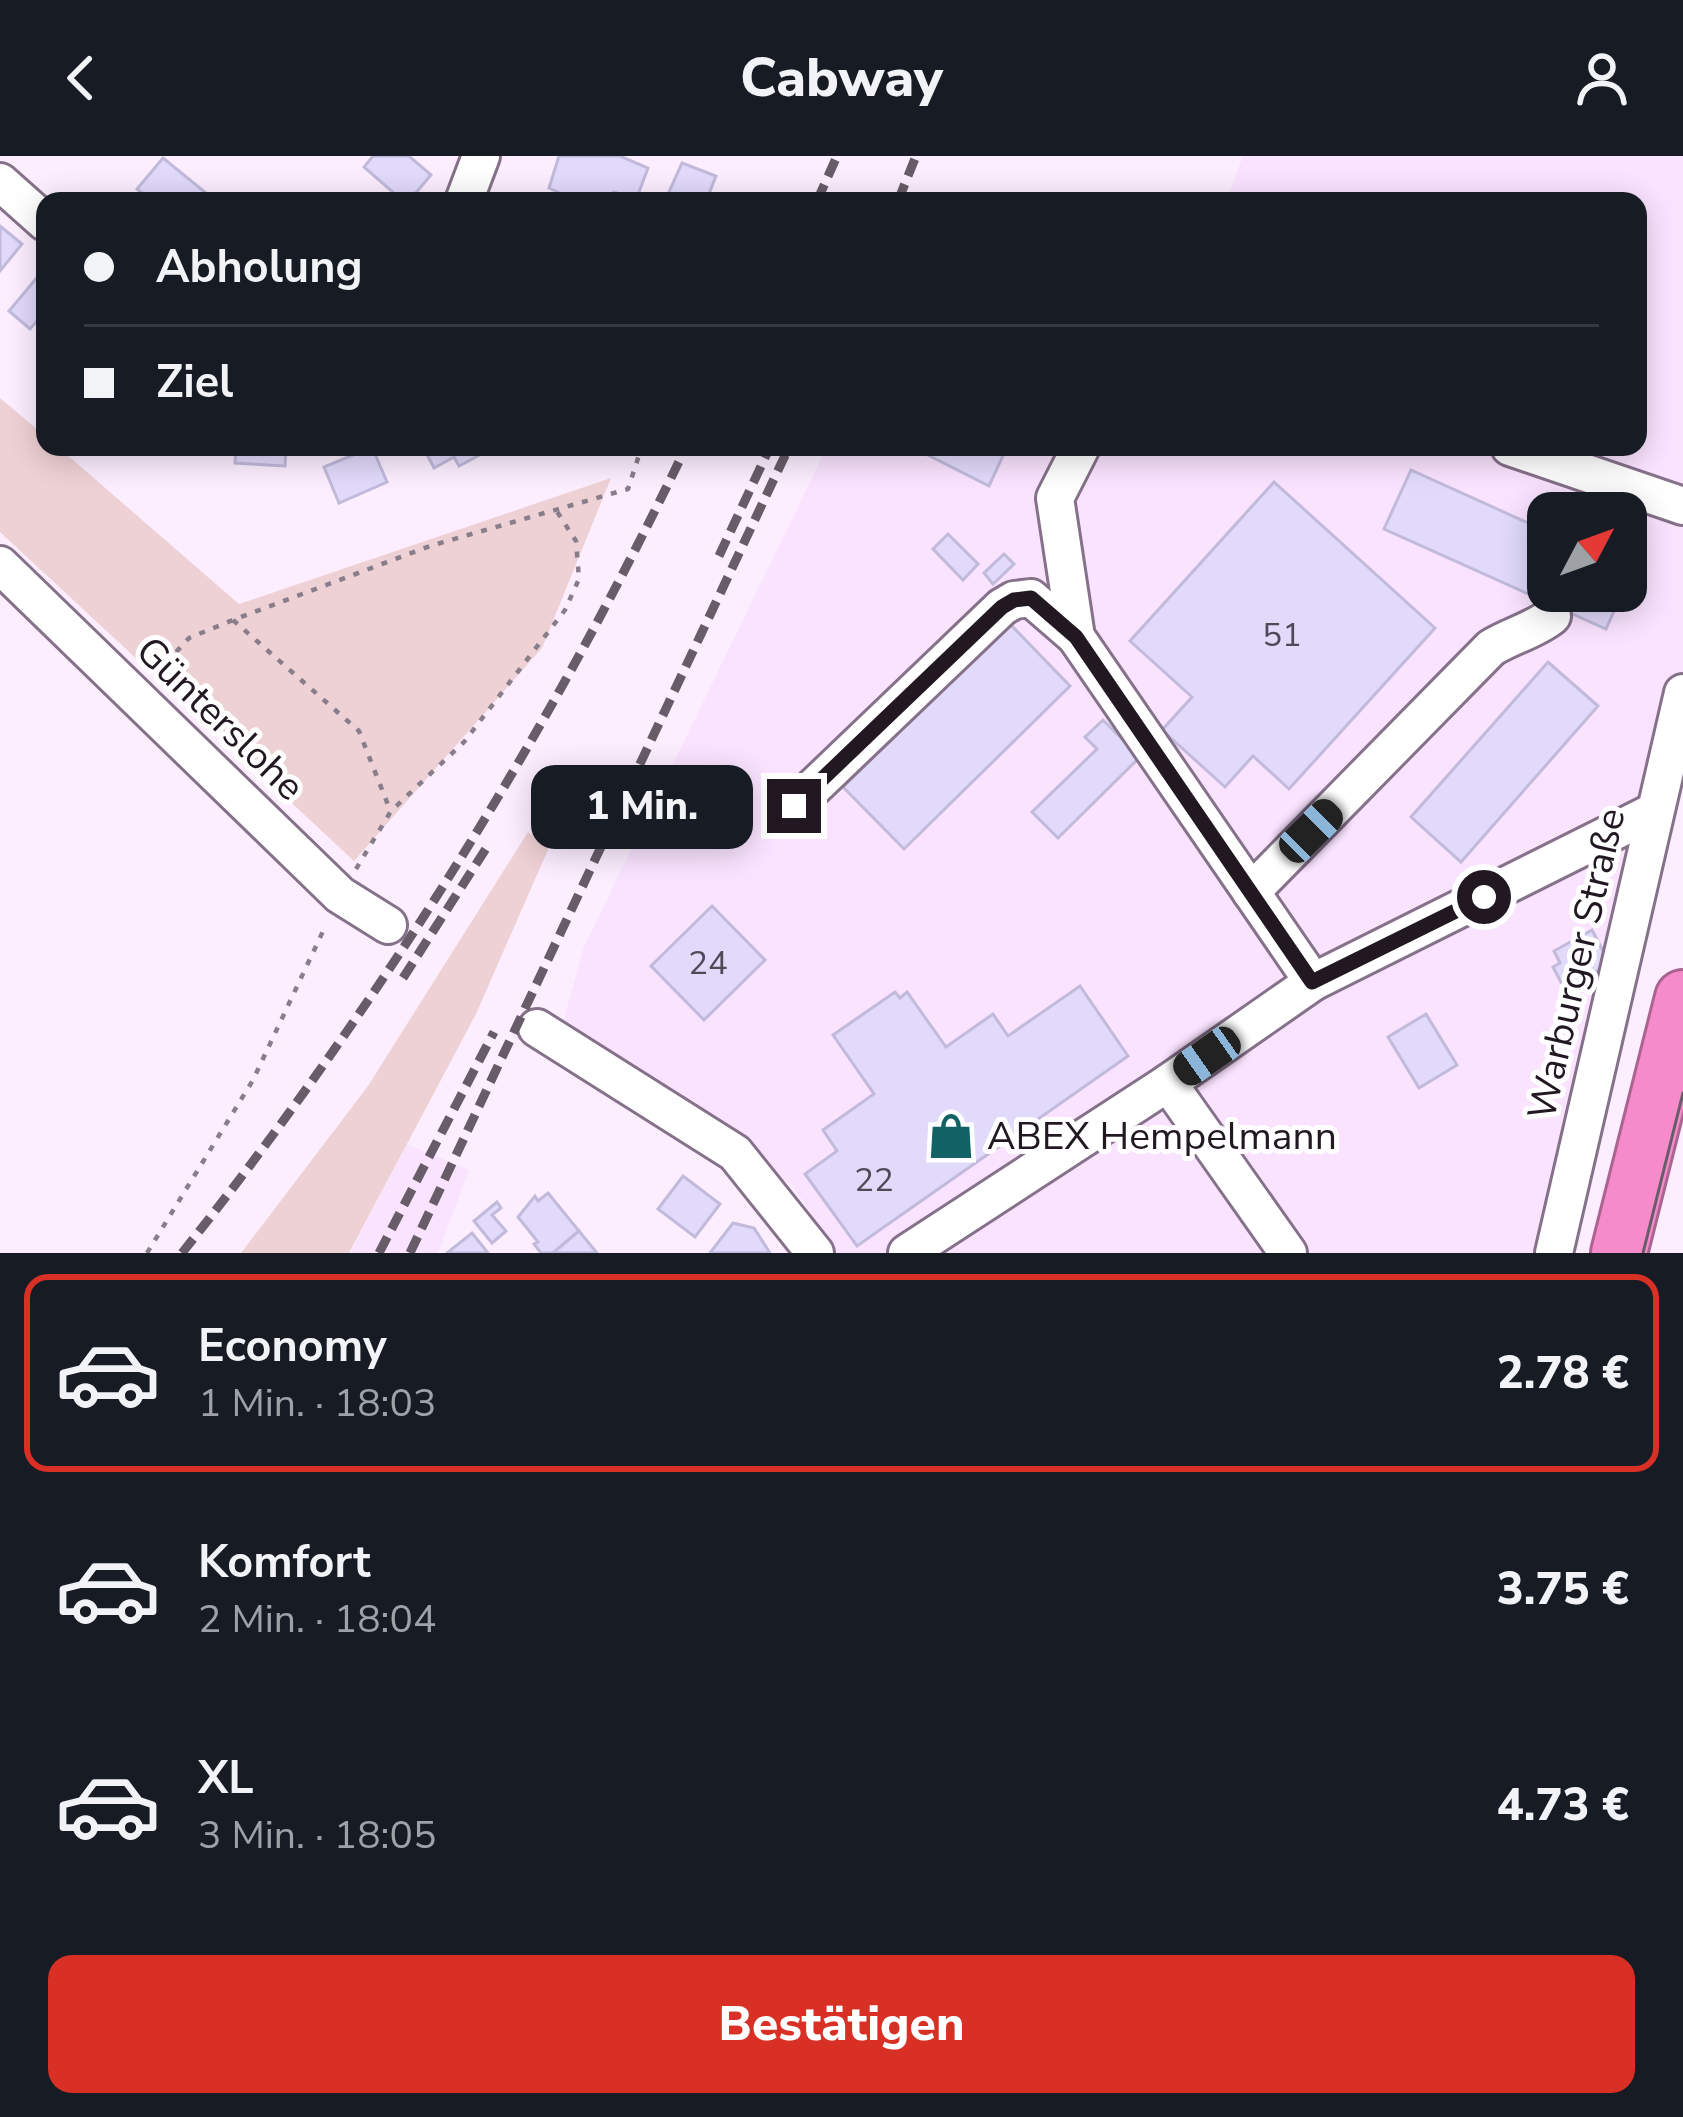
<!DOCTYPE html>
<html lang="de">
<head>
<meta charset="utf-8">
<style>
	body { margin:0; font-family:"Nunito Sans",sans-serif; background:#242831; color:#f1f3f6; height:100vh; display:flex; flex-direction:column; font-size:45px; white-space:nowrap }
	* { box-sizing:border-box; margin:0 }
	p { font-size:39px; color:#9ea1a6 }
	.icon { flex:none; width:66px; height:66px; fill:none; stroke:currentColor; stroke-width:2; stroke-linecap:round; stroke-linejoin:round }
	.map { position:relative; height:1097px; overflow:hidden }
	.side { display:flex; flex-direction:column; background:#171b24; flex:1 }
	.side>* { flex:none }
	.top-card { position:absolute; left:36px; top:36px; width:1611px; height:264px; border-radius:24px; box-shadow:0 6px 30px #0003; display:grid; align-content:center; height:264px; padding:0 48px; background:#171b24 }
	.needle { width:78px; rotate:49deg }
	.tools { position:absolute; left:1527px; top:336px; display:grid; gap:24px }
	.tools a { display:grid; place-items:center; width:120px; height:120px; border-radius:24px; background:#171b24; box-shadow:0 6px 30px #0003; font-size:60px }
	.end { position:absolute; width:54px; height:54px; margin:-27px; border:15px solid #211822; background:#fff; box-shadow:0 0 0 6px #fff }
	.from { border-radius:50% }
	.bubble { position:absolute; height:84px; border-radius:24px; background:#171b24; box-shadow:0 6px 30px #0003; font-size:39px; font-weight:800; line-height:84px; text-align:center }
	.car { position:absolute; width:36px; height:72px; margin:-36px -18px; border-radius:15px; box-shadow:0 0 9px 3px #0007; background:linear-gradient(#222 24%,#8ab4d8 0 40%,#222 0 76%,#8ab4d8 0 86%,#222 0) }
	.top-card b { display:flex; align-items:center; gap:42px; height:114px; font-size:45px }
	.top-card b+b { border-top:3px solid #363941 }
	.top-card i { width:30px; height:30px; background:#f1f3f6 }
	ul { padding:21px 0 0; list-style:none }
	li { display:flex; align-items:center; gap:36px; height:198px; margin:0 24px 18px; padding:0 24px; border:6px solid transparent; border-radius:24px }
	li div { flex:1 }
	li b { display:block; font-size:45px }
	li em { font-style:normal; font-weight:800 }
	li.active { border-color:#d93025 }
	li>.icon { width:108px; height:108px; stroke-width:1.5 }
	.action { display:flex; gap:24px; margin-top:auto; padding:24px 48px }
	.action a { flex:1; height:138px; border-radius:24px; background:#d93025; color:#fff; font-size:48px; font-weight:800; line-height:138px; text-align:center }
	header { display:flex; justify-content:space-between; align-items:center; height:156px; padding:0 48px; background:#171b24; font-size:54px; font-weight:800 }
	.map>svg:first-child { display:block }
</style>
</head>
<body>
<header><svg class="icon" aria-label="back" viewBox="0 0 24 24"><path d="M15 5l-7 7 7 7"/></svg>Cabway<svg class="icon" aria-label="person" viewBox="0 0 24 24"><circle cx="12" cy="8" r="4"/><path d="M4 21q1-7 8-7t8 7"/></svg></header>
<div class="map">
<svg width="1683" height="1097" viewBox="0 0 1683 1097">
	<rect width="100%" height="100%" fill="#fceeff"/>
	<g fill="#fae3ff" fill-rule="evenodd">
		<path d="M1243,0h440v537l-129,560h-717l-45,-68 -230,-160 22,-78 243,-500h811v-246h-412zM1548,357h78v78h-78z"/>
		<path d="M407,988l62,26 -31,83h-88z"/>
	</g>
	<g fill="#eed1d5">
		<path d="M0,242l45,38v11h13l181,157 372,-126 -69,170 -188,213 -354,-329z"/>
		<path d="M528,676l22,13 -74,169 -127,239h-108l127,-167z"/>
	</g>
	<g fill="#e1dafb" stroke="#c1badb" stroke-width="3">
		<path d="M373,0h36l22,19 -22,26h-6l-39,-34z"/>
		<path d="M559,0h61l28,12 -12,32 -22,-8 -3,9h-34l-28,-13z"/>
		<path d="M163,2l43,35 -6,8h-48l-15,-12z"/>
		<path d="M682,7l34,13 -10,25h-41z"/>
		<path d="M0,70l22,18 -22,27z"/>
		<path d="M45,112v60l-8,-7 -7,8 -21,-18z"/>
		<path d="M236,291h50l-1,19 -50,-3z"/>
		<path d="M372,291l15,35 -48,21 -15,-36z"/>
		<path d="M423,291h64l2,3 -30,16 -5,-9 -20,11z"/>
		<path d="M912,291h95l-18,39z"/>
		<path d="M1411,314l137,62v59h75l-17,38 -222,-100z"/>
		<path d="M1274,326l161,146 -146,161 -36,-33 -28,31 -63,-57 30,-33 -62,-56z"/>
		<path d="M948,378l30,30 -15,16 -30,-31z"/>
		<path d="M1004,398l10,10 -21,20 -9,-11z"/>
		<path d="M1010,468l60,62 -166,163 -61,-62z"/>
		<path d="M1548,506l50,44 -137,156 -50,-45z"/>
		<path d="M1103,564l37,37 -82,81 -26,-26 65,-63 -12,-12z"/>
		<path d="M712,750l53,54 -61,60 -53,-54z"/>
		<path d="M1592,774l18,34 -22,12 2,5 -15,8 -5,-9 -8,4 -9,-17 7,-4 -6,-12z"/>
		<path d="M1080,830l48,70 -271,190 -52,-72 32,-23 -14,-21 51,-36 -41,-59 62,-43 5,6 7,-6 39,55 47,-33 15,22z"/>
		<path d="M1426,858l31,51 -38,23 -31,-51z"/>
		<path d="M683,1020l37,28 -25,33 -37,-28z"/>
		<path d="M548,1037l31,38 -26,22h-12l-7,-9 4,-2 -20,-25 17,-21 3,5z"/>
		<path d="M497,1046l4,6 -9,7 14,16 -14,12 -18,-22z"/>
		<path d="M733,1067l21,5 16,25h-60z"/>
		<path d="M579,1075l18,22h-44z"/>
		<path d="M472,1077l16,20h-41z"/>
	</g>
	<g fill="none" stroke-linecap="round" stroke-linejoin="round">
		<defs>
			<g id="minor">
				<path d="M0,26l45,40"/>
				<path d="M464,45l17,-45"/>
				<path d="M1081,291l-26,51 21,139 237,345"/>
				<path d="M1510,291l173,59"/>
				<path d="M0,409l340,330 48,30"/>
				<path d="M794,650l208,-199 12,-7 17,-2 45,39"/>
				<path d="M1251,736l240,-244c19,-12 44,-18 61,-32"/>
				<path d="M537,872l198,125 80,100"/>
				<path d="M907,1097l261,-170"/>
				<path d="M1288,1097l-120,-170 145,-101 342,-171"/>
				<path d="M1554,1097l129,-560"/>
			</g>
			<path id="highway" d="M1619,1097l64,-255"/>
		</defs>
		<use href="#minor" stroke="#85718a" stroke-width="42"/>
		<use href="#highway" stroke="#ab6390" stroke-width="60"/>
		<g stroke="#887d8a" stroke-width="4.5" stroke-dasharray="6 9" stroke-linecap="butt">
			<path d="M233,464l126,111 31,79"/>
			<path d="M156,518l33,-36 44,-18 197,-74 198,-57 13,-40 -5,-2"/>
			<path d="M356,713l35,-58 73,-69 101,-132 14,-31 -3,-38 -20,-31"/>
			<path d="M147,1097l106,-173 72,-153"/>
		</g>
		<use href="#minor" stroke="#fff" stroke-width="36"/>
		<use href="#highway" stroke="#f68bcc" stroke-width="54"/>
		<path stroke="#675c68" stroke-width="3" d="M1643,1097l40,-160"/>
		<g stroke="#675c68" stroke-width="9" stroke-dasharray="18 9" stroke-linecap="butt">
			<path d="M817,45l20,-45"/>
			<path d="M898,45l18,-45"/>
			<path d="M719,400l51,-109"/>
			<path d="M403,822l84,-131"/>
			<path d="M182,1097c198,-248 367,-520 504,-806"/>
			<path d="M379,1097l115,-221"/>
			<path d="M410,1097l379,-806"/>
		</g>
	</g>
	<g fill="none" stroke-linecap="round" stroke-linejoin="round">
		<path stroke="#211822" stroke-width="15" d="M794,650l208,-199 12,-7 17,-2 45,39 236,345 172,-85"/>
	</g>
	<defs>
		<symbol id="shop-bare" viewBox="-9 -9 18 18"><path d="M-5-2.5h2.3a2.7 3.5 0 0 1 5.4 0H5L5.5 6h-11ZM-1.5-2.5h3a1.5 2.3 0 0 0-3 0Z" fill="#106265" stroke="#fff" stroke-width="2.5" paint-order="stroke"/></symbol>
	</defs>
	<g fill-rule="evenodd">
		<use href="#shop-bare" x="918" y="947" width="66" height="66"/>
	</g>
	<g text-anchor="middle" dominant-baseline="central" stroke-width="10" stroke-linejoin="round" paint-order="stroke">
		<g font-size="33" fill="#514858">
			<text x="1282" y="479">51</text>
			<text x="708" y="807">24</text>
			<text x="874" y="1024">22</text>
		</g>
		<g font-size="39" fill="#211822" stroke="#fff">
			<text transform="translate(220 563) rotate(44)">Günterslohe</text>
			<text transform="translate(1577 808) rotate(-77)">Warburger Straße</text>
		</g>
		<g font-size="39" fill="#211822" stroke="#fff" text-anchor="start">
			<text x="987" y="980">ABEX Hempelmann</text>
		</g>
	</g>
</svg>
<div class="tools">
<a><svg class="needle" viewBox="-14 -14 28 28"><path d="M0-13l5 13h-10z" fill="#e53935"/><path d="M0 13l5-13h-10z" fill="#9ea1a6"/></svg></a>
</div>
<i class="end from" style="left:1484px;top:741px"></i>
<i class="end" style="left:794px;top:650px"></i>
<div class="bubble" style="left:531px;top:609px;width:222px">1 Min.</div>
<i class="car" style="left:1311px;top:675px;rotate:45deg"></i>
<i class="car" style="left:1207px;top:900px;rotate:235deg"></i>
<div class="top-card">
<b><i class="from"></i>Abholung</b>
<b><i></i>Ziel</b>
</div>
</div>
<section class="side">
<ul>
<li class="active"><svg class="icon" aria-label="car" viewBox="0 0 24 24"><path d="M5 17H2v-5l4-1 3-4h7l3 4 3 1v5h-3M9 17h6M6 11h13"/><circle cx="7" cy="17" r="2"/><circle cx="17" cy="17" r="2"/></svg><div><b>Economy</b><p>1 Min. · 18:03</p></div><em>2.78 €</em></li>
<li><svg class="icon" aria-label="car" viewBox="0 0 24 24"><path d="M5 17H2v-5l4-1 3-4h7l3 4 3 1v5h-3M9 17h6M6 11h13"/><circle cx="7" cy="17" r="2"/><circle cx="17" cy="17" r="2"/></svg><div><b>Komfort</b><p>2 Min. · 18:04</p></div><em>3.75 €</em></li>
<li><svg class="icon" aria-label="car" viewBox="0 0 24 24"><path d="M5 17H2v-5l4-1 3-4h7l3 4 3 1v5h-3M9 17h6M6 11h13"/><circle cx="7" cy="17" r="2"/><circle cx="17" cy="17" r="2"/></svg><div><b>XL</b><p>3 Min. · 18:05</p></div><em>4.73 €</em></li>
</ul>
<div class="action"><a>Bestätigen</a></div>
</section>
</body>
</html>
